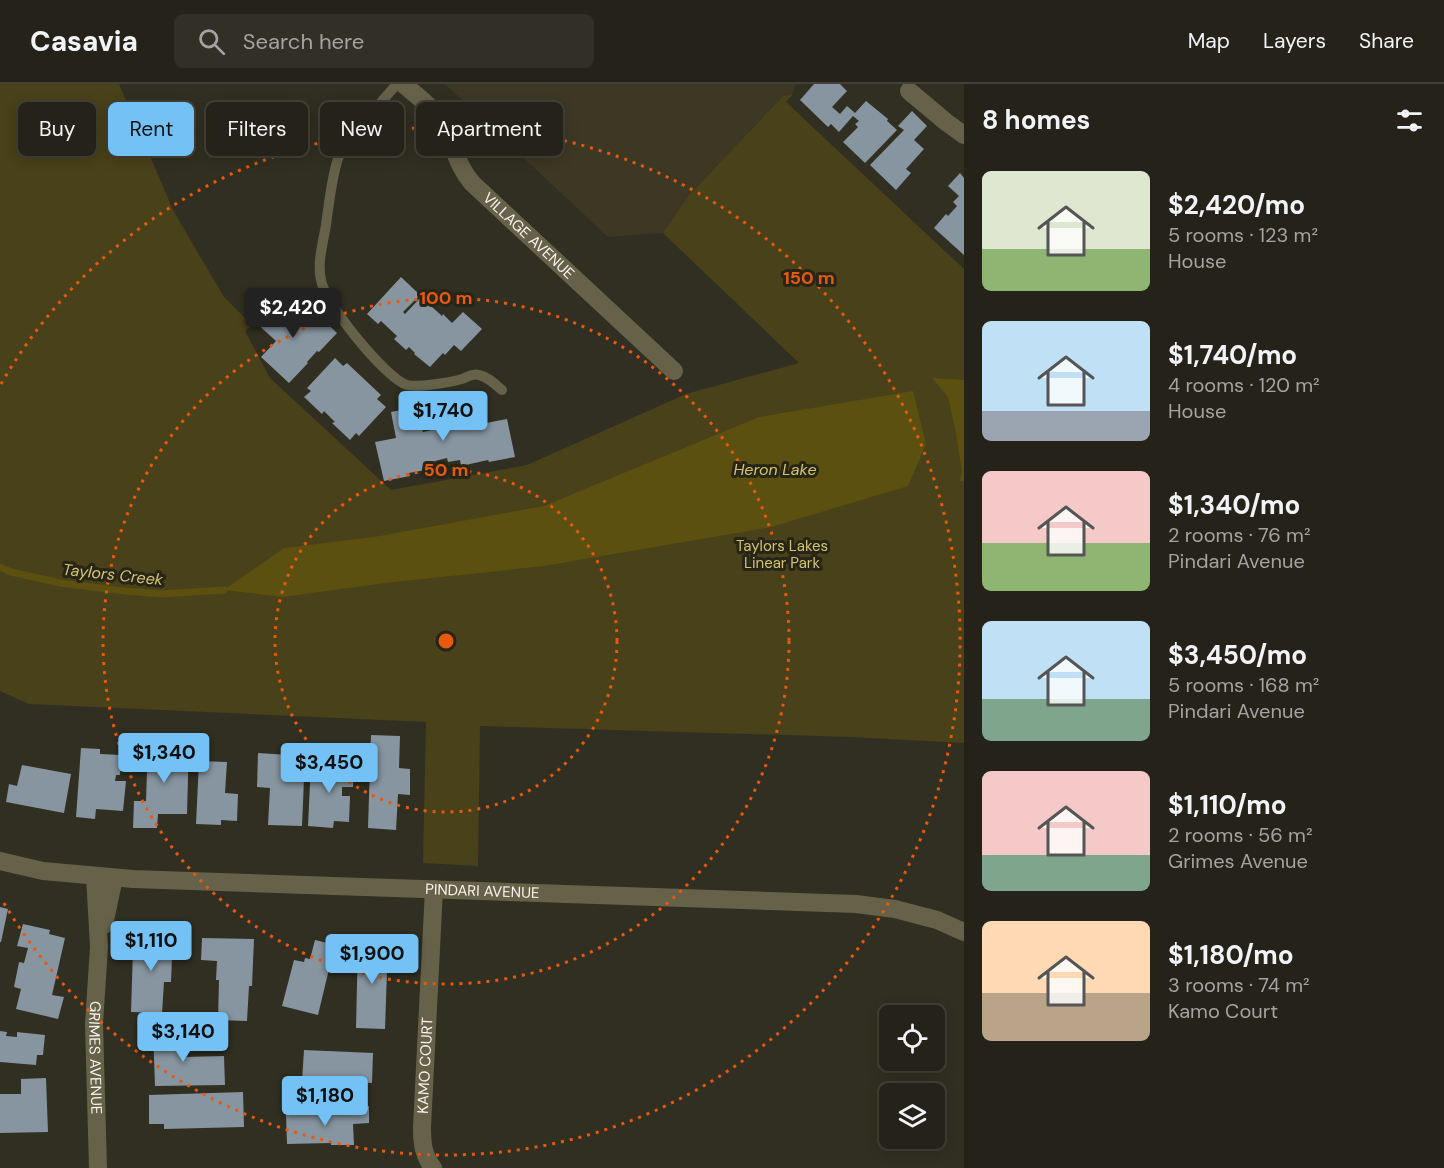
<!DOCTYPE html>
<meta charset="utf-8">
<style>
:root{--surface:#252319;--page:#312f26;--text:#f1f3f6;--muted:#a3a4a2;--line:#424038;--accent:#73c1f5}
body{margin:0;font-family:"DM Sans",sans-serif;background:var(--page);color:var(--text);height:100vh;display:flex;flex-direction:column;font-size:22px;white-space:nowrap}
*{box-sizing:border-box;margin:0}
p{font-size:20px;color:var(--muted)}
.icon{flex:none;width:33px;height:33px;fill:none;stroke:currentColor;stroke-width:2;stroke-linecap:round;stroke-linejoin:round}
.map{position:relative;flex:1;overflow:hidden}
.side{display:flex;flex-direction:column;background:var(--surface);width:480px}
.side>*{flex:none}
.guide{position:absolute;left:18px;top:18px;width:570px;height:54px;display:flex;gap:12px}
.fabs{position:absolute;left:879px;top:921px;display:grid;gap:12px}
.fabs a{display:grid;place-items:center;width:66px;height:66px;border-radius:9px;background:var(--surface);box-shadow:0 3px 15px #0003,0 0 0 2px var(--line);font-size:30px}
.price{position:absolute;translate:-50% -51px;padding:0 14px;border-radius:6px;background:var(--accent);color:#111;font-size:20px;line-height:39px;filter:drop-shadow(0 2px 3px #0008)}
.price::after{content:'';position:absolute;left:50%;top:36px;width:18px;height:14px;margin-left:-9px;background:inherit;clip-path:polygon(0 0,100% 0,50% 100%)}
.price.on{background:#222;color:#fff}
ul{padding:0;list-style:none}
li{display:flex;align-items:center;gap:18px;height:150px;padding:0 18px}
li span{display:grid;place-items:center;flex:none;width:168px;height:120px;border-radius:9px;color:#555}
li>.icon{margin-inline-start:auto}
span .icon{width:72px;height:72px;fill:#fffc;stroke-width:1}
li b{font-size:26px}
h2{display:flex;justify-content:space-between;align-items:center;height:72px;padding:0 18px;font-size:26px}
.tag{padding:0 21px;border-radius:9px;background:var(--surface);box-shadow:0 3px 15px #0003,0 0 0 2px var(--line);font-size:21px;line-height:54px}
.tag.on{background:var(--accent);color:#111}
header{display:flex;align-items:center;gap:36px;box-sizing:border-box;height:84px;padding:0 30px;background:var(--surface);border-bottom:2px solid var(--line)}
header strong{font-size:28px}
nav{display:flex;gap:33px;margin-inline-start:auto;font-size:21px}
.search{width:420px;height:54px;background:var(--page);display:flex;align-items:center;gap:15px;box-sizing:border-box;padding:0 21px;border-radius:9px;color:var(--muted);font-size:22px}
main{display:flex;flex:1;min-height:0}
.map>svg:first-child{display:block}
.built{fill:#3c3824}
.green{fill:#494119}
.water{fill:#5b5010}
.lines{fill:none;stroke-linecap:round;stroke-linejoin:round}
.stream{stroke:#5b5010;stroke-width:7}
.building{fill:#8695a0}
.service{stroke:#666149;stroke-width:10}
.minor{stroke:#666149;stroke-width:18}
.ring{fill:none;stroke:#e8590c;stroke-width:3;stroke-dasharray:3 6}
.labels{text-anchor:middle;stroke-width:6;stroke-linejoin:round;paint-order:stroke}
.street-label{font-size:15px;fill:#f6f4ec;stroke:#272518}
.park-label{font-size:15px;fill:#d4c36b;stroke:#272518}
.water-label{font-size:16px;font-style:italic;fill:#d6c56c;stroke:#272518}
.centre{fill:#e8590c;stroke:#272518;stroke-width:3}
.ring-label{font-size:18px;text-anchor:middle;font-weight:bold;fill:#e8590c;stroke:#272518;stroke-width:6;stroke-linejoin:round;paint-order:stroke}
</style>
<header>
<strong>Casavia</strong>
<div class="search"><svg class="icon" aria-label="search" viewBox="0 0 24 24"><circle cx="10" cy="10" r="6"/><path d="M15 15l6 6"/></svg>Search here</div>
<nav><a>Map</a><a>Layers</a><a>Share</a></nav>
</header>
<main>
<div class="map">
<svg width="964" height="1084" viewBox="0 0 964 1084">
<rect width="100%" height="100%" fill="#312f21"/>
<path class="built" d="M445 0H796L793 10 783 12 688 112 663 149 608 153Z"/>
<path class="green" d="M0 0H119L174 128 224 213 252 241 245 247 270 294 391 406 527 381 686 310 799 279 663 149 688 112 783 12 793 10 786 18 964 185V659L851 653 480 642 478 782 423 779 426 638 29 620 0 607Z"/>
<path class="water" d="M932 294 964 296V397H960L962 387 955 344 948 313Z
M913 307 926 360 908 402 771 443 544 482 385 499 283 513 224 506 284 464 374 453 544 422 759 333Z"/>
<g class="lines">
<path class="stream" d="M0 483 11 488 60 499 116 506 161 510 224 506"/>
</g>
<path class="building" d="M814 0H840L847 7 832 23 840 30 847 22 855 29 866 17 888 35 887 37 897 46 865 79 843 58 858 43 855 40 859 37 853 32 839 48 831 40 828 43 800 16Z
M912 27 927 42 914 56 924 65 906 85 911 89 896 106 870 81 904 46 898 42Z
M960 89 964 94V171L934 144 946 130 948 132 957 122 953 118 959 112 948 102Z
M401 193 420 211 403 228 405 230 421 213 442 232 443 230 452 239 463 228 482 245 461 267 454 261 445 271 443 269 430 283 414 270 415 269 409 263 406 266 394 255 397 252 381 237 378 240 367 230Z
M273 217 294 237 309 222 337 249 319 268 317 267 307 278 308 279 289 299 261 273 276 257 254 237Z
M335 274 343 282 347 279 381 311 377 315 386 323 359 352 356 349 350 356 332 339 335 338 324 327 322 330 304 313 311 307 307 304Z
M480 312 486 339 507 335 515 373 489 378 488 376 461 382 460 376 448 378 447 374 435 377 436 384 409 389 410 392 384 397 375 358 396 354 391 328 417 323 423 348 441 344 442 347 460 344 455 318Z
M371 651 400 652 399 684 410 685V711L398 710 396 746 368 744Z
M148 658 189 659 187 730H158L157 744H133L134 717H146Z
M81 664 100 665V670L121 671 120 691H116L115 697H126L123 727 96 725 95 735 76 733Z
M258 669 305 672 302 742 268 741 270 704 257 703Z
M199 677 227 678 225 709 238 710 237 737 221 736V741L196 740Z
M311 679 354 681 353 703H342V712H350L349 738 334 737 333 744 308 742Z
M22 681 71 690 64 729 6 718 9 700 17 702Z
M0 823 8 825 1 858H0Z
M23 840 50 846 49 850 65 854 52 911 64 913 58 935 16 925 21 905 14 903 19 878 24 879 28 864 17 862Z
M141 849 173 850 171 898H164L162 929 131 928 133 865 141 866Z
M202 854 254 855 252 902H249L247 937 218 936 219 896H216L217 877 201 876Z
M315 856 340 862 334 882 330 881 318 931 282 922 294 876 304 878 305 874 310 875Z
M358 857 388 859 385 945 356 944Z
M153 945H182L183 973 224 972 225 1001 155 1002Z
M0 947 7 948 6 952 17 953V948L45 951 43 971H37L36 981 0 978Z
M304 966 373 969 372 999 302 997Z
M46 994 48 1048 0 1049V1010H21V995Z
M243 1008 244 1043 164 1045V1040H149V1011Z
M352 1022H369V1039L353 1040 354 1061H331V1059L287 1060 286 1030 352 1028Z"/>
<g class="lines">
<path class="service" d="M397 0 347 57C343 64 339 70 337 78 331 98 329 120 326 141 323 159 317 179 321 196 324 218 386 295 407 301 418 304 451 298 462 295 468 293 472 289 479 291 488 293 495 300 502 306"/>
<g class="minor">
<path id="s1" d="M403 0C417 12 433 23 442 40 454 60 456 80 472 99L674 287"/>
<path d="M909 7 946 38 964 51"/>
<path id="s2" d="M0 777 43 787 133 795 856 820 895 825 937 836 964 848"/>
<path id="s3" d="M95 792 99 863 94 940 98 1084"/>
<path d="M104 841 114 794"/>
<path id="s4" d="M433 1084C423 1071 422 1059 422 1043L434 805"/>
</g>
</g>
<g class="ring">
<circle cx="446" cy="557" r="171"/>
<circle cx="446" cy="557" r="343"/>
<path d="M1 300A514 514 0 1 1 1 814"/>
</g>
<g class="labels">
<g class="street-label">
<text dy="5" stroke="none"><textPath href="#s1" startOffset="200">VILLAGE AVENUE</textPath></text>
<text dy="5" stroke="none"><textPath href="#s2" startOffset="484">PINDARI AVENUE</textPath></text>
<text dy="5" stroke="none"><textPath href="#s3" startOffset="182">GRIMES AVENUE</textPath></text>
<text dy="5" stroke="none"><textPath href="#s4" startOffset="105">KAMO COURT</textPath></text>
</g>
<g class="park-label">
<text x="782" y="467">Taylors Lakes<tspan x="782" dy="17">Linear Park</tspan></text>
</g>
<g class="water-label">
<text x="775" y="391">Heron Lake</text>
<text transform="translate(113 490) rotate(6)" y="6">Taylors Creek</text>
</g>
</g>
<circle cx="446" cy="557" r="9" class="centre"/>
<g class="ring-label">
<text x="809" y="200">150 m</text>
<text x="446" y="220">100 m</text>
<text x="446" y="392">50 m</text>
</g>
</svg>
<div class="fabs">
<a><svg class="icon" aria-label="locate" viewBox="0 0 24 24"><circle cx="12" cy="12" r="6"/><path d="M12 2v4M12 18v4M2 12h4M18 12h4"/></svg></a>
<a><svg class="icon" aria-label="layers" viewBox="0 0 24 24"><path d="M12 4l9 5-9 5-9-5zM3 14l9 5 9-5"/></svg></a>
</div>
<b class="price on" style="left:293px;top:255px">$2,420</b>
<b class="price" style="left:443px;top:358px">$1,740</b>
<b class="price" style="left:164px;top:700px">$1,340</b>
<b class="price" style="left:329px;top:710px">$3,450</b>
<b class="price" style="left:151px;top:888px">$1,110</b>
<b class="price" style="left:372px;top:901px">$1,900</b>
<b class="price" style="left:183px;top:979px">$3,140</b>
<b class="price" style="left:325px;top:1043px">$1,180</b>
<div class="guide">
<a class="tag">Buy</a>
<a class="tag on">Rent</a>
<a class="tag">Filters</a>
<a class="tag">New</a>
<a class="tag">Apartment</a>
</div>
</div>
<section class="side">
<h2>8 homes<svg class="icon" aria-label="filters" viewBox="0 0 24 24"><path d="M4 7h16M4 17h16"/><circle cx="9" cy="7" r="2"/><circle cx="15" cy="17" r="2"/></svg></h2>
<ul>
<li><span style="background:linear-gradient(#dfe7d0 65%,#8fb573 0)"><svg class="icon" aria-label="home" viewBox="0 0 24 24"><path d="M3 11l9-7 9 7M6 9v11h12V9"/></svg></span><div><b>$2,420/mo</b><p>5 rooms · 123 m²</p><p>House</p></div></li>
<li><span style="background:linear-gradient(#bfe0f5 75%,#9aa5b1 0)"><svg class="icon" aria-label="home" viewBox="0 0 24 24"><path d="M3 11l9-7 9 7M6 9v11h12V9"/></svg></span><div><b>$1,740/mo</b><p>4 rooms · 120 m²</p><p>House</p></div></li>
<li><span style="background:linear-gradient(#f6c9c9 60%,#8fb573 0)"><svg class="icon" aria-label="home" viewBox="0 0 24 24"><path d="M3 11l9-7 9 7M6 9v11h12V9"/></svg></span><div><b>$1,340/mo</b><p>2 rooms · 76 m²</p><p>Pindari Avenue</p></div></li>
<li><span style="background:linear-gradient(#bfe0f5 65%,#7fa58c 0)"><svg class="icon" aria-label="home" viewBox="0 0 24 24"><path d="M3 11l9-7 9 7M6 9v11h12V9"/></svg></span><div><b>$3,450/mo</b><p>5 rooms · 168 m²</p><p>Pindari Avenue</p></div></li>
<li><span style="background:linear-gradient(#f6c9c9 70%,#7fa58c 0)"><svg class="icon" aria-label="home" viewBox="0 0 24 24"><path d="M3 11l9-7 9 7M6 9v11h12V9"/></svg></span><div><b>$1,110/mo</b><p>2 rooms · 56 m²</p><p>Grimes Avenue</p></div></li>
<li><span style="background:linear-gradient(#ffd9b3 60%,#b9a48a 0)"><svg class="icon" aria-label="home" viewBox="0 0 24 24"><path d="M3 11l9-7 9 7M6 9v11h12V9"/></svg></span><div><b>$1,180/mo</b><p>3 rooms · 74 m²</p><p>Kamo Court</p></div></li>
</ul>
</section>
</main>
